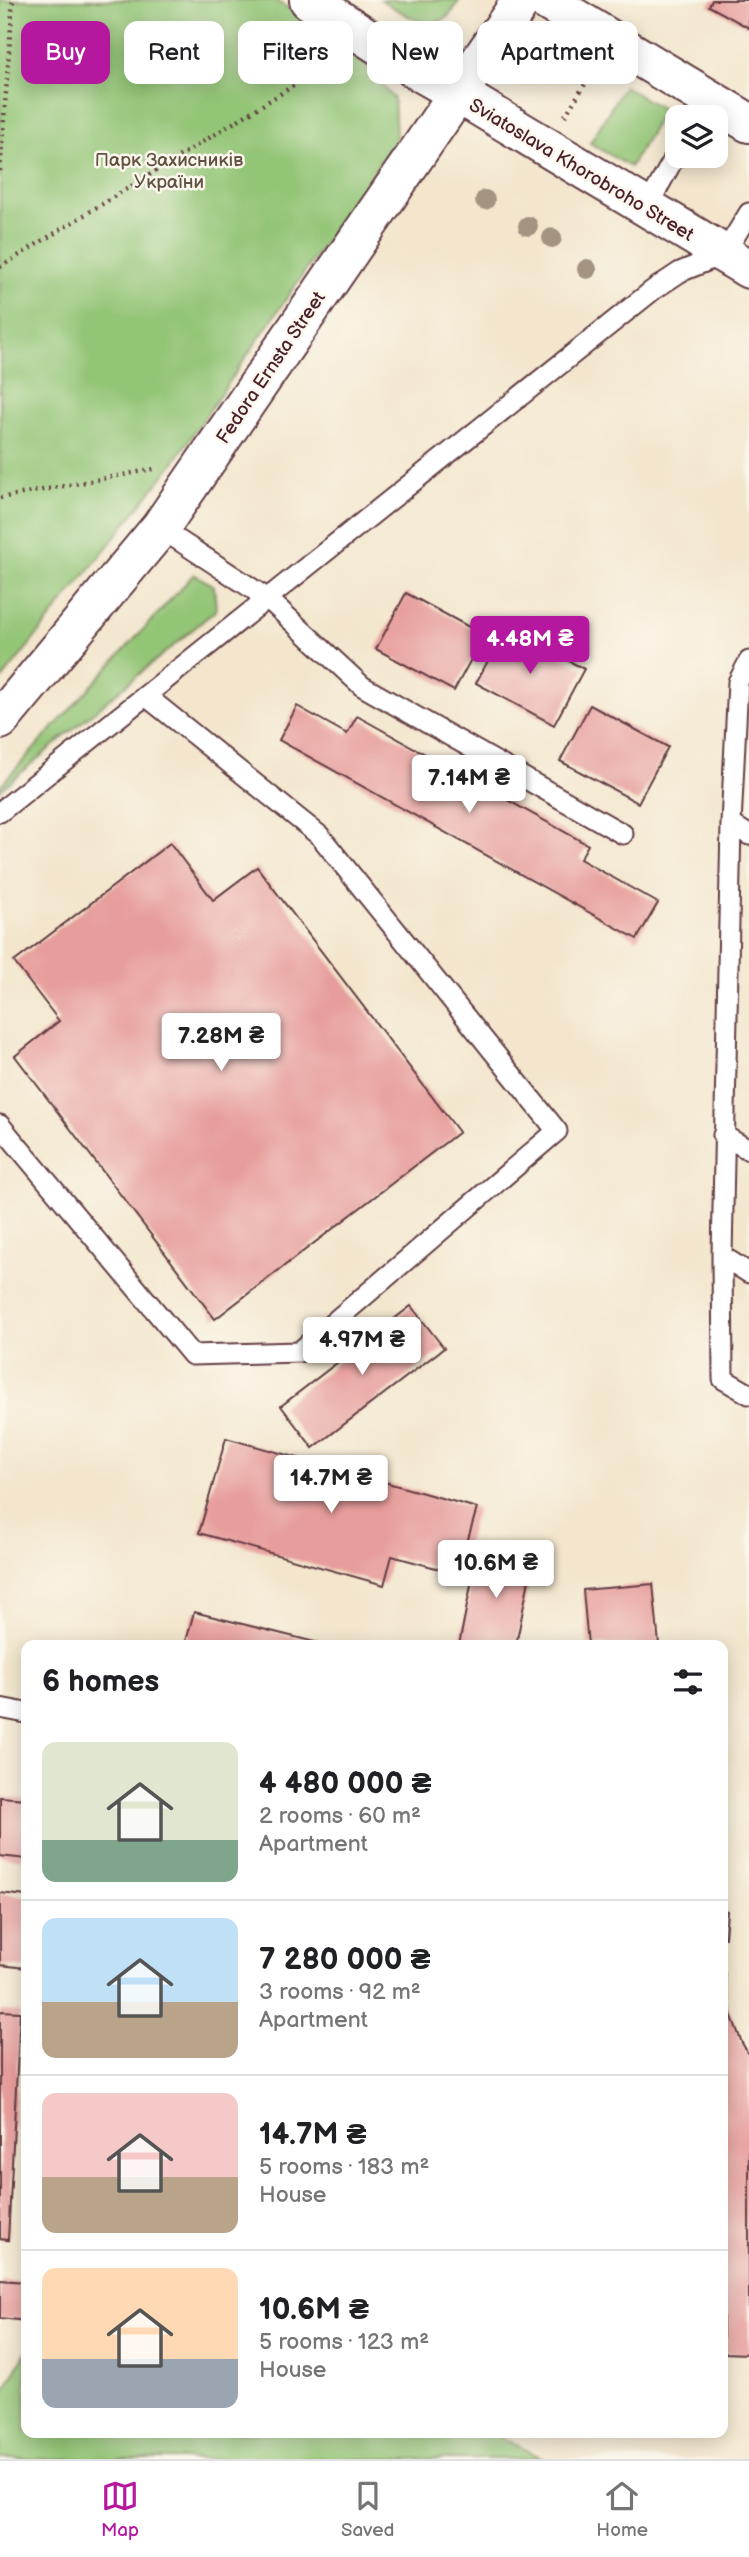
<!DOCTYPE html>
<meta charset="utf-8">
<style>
:root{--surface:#fff;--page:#f6f6f6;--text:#202124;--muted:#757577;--line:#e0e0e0;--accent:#b5179e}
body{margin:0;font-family:"Balsamiq Sans",sans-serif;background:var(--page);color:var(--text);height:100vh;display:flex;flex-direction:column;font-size:26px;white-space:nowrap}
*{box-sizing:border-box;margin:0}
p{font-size:23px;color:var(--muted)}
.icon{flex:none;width:38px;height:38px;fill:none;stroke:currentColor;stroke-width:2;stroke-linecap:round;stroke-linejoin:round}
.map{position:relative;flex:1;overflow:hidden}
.side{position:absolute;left:21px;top:1640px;width:707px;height:798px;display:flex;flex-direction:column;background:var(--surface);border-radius:14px;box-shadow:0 4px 18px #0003}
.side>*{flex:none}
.guide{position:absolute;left:21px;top:21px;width:707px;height:63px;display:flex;gap:14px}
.buttons{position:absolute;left:665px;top:105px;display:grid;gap:14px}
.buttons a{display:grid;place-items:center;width:63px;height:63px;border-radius:14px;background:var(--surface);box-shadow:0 4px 18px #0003;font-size:35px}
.price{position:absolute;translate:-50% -60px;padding:0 16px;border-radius:7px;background:#fff;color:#222;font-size:23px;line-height:46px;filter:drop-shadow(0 2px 4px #0008)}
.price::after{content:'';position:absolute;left:50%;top:42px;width:21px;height:16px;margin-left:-10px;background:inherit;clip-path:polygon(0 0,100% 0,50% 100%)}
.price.current{background:var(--accent);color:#fff}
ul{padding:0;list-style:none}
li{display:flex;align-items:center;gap:21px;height:175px;padding:0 21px}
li+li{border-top:2px solid var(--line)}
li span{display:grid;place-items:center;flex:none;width:196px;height:140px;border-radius:14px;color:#555}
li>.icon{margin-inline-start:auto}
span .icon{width:84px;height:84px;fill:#fffc;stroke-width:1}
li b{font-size:30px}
h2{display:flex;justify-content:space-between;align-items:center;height:84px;padding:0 21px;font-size:30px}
.tag{padding:0 24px;border-radius:14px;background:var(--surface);box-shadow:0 4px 18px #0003;font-size:24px;line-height:63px}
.tag.current{background:var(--accent);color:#fff}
.dock{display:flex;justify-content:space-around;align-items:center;height:98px;border-top:2px solid var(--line);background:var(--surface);font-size:19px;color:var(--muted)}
.dock a{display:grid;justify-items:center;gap:4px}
.dock .current{color:var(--accent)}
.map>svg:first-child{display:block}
.green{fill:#93c576;stroke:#6e7250;stroke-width:2}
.building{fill:#e79d9b}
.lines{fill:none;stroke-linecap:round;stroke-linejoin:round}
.lane-casing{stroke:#633d43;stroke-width:23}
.street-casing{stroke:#633d43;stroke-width:42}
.secondary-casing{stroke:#633d43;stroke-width:42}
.primary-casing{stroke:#633d43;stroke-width:42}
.path{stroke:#633d43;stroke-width:4.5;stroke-dasharray:2 5;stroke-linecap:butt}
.lane{stroke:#fff;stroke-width:19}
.street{stroke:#fff;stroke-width:38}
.secondary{stroke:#fff;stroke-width:38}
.primary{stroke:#fff;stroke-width:38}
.tree{fill:#a29481}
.labels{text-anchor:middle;stroke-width:5;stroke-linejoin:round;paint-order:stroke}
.park-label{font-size:19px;fill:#605142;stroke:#fbf7ec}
.street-label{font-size:19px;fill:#4a1f2b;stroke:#fbf7ec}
</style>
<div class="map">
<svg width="749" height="2459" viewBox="0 0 749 2459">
<rect width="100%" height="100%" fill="#fbf7ec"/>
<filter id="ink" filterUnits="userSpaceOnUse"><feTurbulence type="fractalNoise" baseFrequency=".0143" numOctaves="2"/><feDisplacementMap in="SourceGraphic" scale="14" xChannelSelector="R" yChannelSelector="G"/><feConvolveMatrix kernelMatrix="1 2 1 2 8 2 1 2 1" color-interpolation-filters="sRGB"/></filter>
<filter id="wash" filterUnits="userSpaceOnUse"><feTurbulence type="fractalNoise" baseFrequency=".00686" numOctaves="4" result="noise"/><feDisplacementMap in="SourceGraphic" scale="28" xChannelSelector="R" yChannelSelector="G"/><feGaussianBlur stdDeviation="1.57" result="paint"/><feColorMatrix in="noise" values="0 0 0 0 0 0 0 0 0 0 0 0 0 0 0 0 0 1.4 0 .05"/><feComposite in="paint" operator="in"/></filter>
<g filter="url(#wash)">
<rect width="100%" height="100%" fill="#f3e6cd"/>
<path class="green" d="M0 0H275L349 46 394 99 396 139 172 465 0 682Z
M381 0H459C440 42 408 16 381 0Z
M624 86 664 110 630 167 590 143Z
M194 574 214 586 216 610 0 790V786Z
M26 2352V2432L492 2433 544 2459H0V2399Z"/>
<g id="blocks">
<path class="building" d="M712 0H749V28L709 6Z
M406 593 484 635 454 691 376 649Z
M506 627 584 669 554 725 476 683Z
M590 705 668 747 638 803 560 761Z
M297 706 347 734 357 716 588 845 580 859 658 903 637 939 279 740Z
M170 843 213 900 257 867 459 1132 215 1319 15 1056 59 1021 14 962Z
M411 1306 444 1348 313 1448 281 1406Z
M226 1438 477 1508 458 1574 392 1556 384 1585 199 1533Z
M478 1550 533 1560 516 1645H459Z
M653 1584 659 1645H588L583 1590Z
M194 1612 323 1644 322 1645H185Z
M0 1797 26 1799V1859L0 1856Z
M0 1893 26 1896V1968L0 1965Z
M723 1910 727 1911 725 1938H723Z
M723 1974H725L726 2001 742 2043 749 2055V2354L723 2353Z
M0 2011 20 2012 8 2240 0 2239Z
M0 2280 26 2282V2321L0 2318Z"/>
</g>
</g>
<g filter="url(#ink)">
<use href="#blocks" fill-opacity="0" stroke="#633d43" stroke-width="2"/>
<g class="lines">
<g class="lane-casing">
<path id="lane" d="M646 209 677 153
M160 528 268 599 362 686 623 834
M749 661 738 682 731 824 722 1256 749 1273
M0 812 653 290 680 272 724 254 749 213
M731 824 749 835
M0 1125 192 1355 299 1352 557 1131 320 836 146 696
M723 1135 749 1150
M722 1256 723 1379 749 1394
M0 1708 26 1713"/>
</g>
<g class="street-casing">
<path id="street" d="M545 0 749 123
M457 93 749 269"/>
</g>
<g class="secondary-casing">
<path id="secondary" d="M309 0 422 73 457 93"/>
</g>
<g class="primary-casing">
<path id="primary" d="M0 720 160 528 522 0"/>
</g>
<path class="path" d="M565 116 592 73
M0 171 13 0
M0 267 332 62
M0 498 154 469"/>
<use href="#lane" class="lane"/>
<use href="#street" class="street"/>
<use href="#secondary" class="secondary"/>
<use href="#primary" class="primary"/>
</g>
<g class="tree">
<circle cx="485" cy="200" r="10"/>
<circle cx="528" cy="226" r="10"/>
<circle cx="552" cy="238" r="10"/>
<circle cx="587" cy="269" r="10"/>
</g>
</g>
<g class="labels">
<g class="park-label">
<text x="169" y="166">Парк Захисників<tspan x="169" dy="22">України</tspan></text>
</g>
<g class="street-label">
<text transform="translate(582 169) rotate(31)" y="7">Sviatoslava Khorobroho Street</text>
<text transform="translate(270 367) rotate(-56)" y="7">Fedora Ernsta Street</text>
</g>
</g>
</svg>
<div class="buttons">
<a><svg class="icon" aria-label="layers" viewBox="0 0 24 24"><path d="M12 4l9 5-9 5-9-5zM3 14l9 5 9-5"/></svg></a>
</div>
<b class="price current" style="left:530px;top:676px">4.48M ₴</b>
<b class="price" style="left:469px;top:815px">7.14M ₴</b>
<b class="price" style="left:221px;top:1073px">7.28M ₴</b>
<b class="price" style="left:362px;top:1377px">4.97M ₴</b>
<b class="price" style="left:331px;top:1515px">14.7M ₴</b>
<b class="price" style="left:496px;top:1600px">10.6M ₴</b>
<div class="guide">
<a class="tag current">Buy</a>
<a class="tag">Rent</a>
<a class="tag">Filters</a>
<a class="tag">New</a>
<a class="tag">Apartment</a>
</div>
<section class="side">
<h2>6 homes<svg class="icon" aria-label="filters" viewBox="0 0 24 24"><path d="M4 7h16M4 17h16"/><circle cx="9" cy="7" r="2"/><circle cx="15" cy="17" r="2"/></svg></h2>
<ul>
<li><span style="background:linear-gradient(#dfe7d0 70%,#7fa58c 0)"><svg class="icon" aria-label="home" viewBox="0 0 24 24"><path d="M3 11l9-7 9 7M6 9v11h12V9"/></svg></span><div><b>4 480 000 ₴</b><p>2 rooms · 60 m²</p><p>Apartment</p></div></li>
<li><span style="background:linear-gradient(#bfe0f5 60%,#b9a48a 0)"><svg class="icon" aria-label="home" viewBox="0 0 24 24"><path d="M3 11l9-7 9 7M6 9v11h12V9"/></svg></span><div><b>7 280 000 ₴</b><p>3 rooms · 92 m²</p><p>Apartment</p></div></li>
<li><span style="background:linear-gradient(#f6c9c9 60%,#b9a48a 0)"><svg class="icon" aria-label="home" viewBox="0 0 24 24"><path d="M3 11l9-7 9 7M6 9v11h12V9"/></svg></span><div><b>14.7M ₴</b><p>5 rooms · 183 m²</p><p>House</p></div></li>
<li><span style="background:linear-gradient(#ffd9b3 65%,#9aa5b1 0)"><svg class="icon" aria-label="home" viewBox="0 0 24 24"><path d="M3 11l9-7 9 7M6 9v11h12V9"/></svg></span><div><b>10.6M ₴</b><p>5 rooms · 123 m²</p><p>House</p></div></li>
</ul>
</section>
</div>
<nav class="dock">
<a class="current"><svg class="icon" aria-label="map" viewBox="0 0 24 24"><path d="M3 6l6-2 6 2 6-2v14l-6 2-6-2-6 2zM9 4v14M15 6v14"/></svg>Map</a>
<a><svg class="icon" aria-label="saved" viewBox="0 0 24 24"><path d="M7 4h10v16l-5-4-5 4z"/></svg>Saved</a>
<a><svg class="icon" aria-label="home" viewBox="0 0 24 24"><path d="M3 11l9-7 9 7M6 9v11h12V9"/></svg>Home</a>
</nav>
